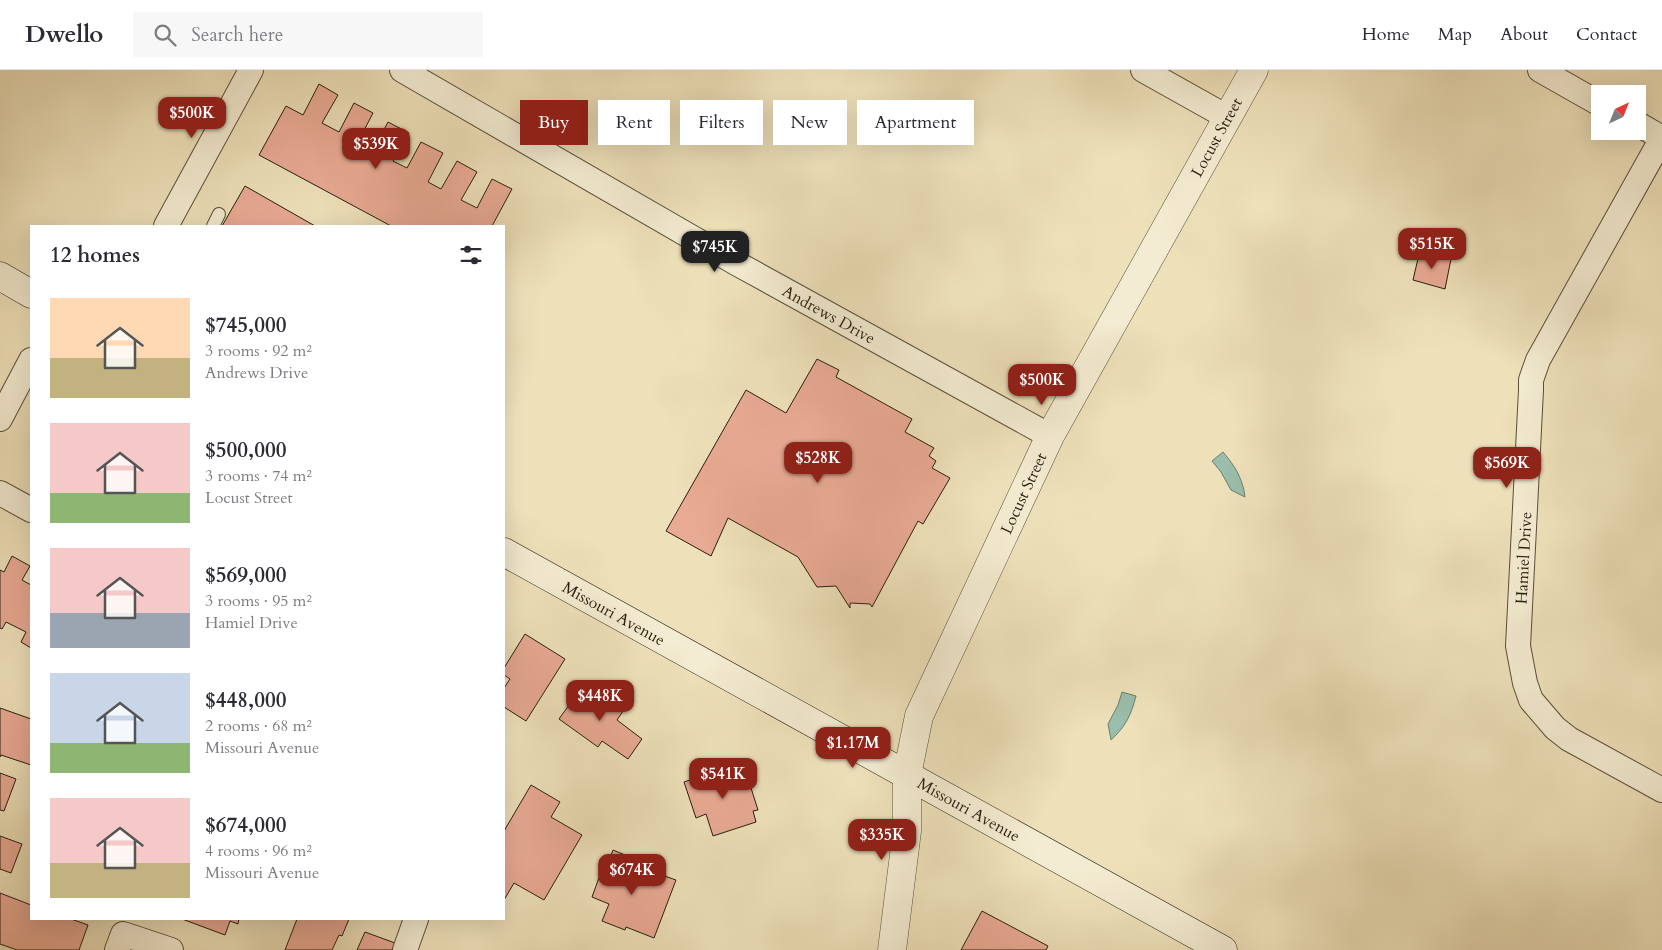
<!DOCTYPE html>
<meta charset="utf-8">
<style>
:root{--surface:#fff;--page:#f7f7f7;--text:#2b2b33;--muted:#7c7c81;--line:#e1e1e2;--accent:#8f2418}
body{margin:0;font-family:Cardo,serif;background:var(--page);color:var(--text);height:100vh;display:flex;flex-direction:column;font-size:19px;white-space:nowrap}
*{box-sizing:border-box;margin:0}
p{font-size:16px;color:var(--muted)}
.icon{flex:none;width:28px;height:28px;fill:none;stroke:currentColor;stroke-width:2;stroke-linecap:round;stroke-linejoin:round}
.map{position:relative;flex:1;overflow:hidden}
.sheet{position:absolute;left:30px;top:155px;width:475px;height:695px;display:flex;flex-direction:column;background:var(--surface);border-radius:0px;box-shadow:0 5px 20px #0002}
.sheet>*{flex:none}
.top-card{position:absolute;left:520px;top:30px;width:475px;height:45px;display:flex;gap:10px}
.needle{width:32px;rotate:43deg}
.fabs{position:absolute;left:1591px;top:15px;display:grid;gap:10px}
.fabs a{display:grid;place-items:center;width:55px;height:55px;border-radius:0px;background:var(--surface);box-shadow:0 5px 20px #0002;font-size:25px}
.price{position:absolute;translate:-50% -42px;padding:0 11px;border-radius:10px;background:var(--accent);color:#fff;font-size:16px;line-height:32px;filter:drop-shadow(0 1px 2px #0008)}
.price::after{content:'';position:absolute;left:50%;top:30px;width:15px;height:11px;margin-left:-8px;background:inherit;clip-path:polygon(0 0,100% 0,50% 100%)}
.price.on{background:#222;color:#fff}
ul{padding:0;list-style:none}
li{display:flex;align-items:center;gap:15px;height:125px;padding:0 20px}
li span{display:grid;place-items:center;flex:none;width:140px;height:100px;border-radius:0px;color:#555}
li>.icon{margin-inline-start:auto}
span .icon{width:60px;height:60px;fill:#fffc;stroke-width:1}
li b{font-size:21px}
h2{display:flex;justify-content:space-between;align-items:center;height:60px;padding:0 20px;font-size:21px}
.chip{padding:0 18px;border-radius:0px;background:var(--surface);box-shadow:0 5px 20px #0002;font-size:18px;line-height:45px}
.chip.on{background:var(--accent);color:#fff}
header{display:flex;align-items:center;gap:30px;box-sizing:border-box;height:70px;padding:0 25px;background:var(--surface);border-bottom:1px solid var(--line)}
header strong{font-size:24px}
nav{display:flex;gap:28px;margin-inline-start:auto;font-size:18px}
.search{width:350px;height:45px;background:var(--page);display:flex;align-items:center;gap:12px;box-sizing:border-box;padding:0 18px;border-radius:0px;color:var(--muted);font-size:19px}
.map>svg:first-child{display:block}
.water{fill:#9abeac;stroke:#6c7e6e}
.building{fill:#e9aa94;stroke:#281e11}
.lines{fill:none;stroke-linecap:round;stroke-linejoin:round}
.service-casing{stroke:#5a4f3b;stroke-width:14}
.minor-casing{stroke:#5a4f3b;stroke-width:26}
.tertiary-casing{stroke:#5a4f3b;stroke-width:29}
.secondary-casing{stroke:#281e11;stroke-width:29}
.service{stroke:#f4ecd2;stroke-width:12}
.minor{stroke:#f4ecd2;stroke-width:24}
.tertiary{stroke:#f4ecd2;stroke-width:28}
.secondary{stroke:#f4ecd2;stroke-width:28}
.labels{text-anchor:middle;stroke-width:5;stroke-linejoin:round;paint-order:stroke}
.street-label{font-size:16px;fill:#281e11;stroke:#f4ecd2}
</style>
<header>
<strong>Dwello</strong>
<div class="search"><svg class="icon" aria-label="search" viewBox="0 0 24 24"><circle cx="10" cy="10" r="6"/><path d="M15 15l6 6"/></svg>Search here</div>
<nav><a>Home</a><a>Map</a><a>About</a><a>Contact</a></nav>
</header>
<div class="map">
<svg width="1662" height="880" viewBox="0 0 1662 880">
<rect width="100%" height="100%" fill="#eee1ba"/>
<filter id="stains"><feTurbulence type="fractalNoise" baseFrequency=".004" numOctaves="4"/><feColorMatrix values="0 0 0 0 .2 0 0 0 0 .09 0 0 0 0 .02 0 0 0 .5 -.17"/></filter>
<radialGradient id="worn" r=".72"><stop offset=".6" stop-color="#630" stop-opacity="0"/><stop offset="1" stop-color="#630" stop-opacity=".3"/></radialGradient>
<path class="water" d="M1223 382C1235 396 1243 409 1245 427L1231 420 1221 402 1212 391Z
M1122 622 1136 626C1131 645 1126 656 1111 670L1108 654 1118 635Z"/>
<path class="building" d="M319 14 338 25 322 53 339 62 354 33 373 43 358 72 373 80 388 52 409 63 393 91 407 98 421 72 443 83 428 112 441 119 457 91 477 102 461 130 477 138 492 109 512 119 492 156H391L259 85 286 36 303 45Z
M245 116 315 156H222Z
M1420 180 1451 189 1445 219 1413 210Z
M817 289 839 300 836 307 912 349 905 362 934 378 929 386 936 391 932 398 950 408 923 454 918 451 872 537 870 534 850 533V538L836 516 817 517 798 487 728 448 711 486 666 461 746 320 786 343Z
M12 486 30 496 22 510 31 515V578L21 572 26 562 6 552 2 559 0 558V500L4 502Z
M525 564 565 589 526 651 504 637V618L510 609 504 605V598Z
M584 614 623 641 617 650 642 669 628 689 602 671 598 677 559 649Z
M0 638 31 649V695L1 685 0 687Z
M745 699 758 740 753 741 756 752 713 766 706 744 696 748 684 712 719 700 722 706Z
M0 703 16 709 4 741 0 740Z
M531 715 560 732 551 747 582 765 544 830 514 813 504 830V761Z
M0 766 22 774 11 803 0 799Z
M613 780 642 792 636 809 654 816 659 804 676 810 654 868 626 857 625 860 602 851 609 834 592 827 600 805 603 807Z
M0 823 31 835V849H71L88 855 79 880H17L0 874Z
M982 841 1048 876 1046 880H961Z
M182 849H239L238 854 230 851 225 865Z
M297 849H349L342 866 339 865 332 880H285Z
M365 862 395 873 392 880H357Z"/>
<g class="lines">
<g class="service-casing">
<path id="service" d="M213 156 219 144"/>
</g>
<g class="minor-casing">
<path id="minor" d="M402 0 736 193 1050 366
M1143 0 1227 47
M1540 0 1600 34
M1638 54 1662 68
M1662 68 1538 290 1531 310V320L1518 576 1525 613 1531 630 1555 658 1569 669 1662 720
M166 156 251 0
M0 349 31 290
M0 423 31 440
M117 880 123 864 171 880
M405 880 416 849"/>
</g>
<g class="tertiary-casing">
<path id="tertiary" d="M892 880 907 761V705L919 646 1050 366 1254 0"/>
</g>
<g class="secondary-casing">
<path id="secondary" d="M0 206 31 224
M504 482 1223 880"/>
</g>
<use href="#service" class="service"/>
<use href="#minor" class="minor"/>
<use href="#tertiary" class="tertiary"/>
<use href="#secondary" class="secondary"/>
</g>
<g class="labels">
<g class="street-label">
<text transform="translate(1216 67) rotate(-61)" y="6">Locust Street</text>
<text transform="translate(829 244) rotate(29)" y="6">Andrews Drive</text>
<text transform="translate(1023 423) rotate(-65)" y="6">Locust Street</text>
<text transform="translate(1523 488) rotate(-87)" y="6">Hamiel Drive</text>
<text transform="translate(614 543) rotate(29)" y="6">Missouri Avenue</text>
<text transform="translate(969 739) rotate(29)" y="6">Missouri Avenue</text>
</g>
</g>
<rect width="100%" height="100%" filter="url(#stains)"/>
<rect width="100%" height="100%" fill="url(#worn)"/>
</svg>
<div class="fabs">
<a><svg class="needle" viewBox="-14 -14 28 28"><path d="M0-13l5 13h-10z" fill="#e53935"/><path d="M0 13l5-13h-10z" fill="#7c7c81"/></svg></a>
</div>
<b class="price" style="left:192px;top:69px">$500K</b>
<b class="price" style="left:376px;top:100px">$539K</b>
<b class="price" style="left:1432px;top:200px">$515K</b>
<b class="price on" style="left:715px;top:203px">$745K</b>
<b class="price" style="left:1042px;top:336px">$500K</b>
<b class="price" style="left:818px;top:414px">$528K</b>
<b class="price" style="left:1507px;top:419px">$569K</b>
<b class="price" style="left:600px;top:652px">$448K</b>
<b class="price" style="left:853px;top:699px">$1.17M</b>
<b class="price" style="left:723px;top:730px">$541K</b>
<b class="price" style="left:882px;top:791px">$335K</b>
<b class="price" style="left:632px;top:826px">$674K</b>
<div class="top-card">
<a class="chip on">Buy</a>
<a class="chip">Rent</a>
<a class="chip">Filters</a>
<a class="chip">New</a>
<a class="chip">Apartment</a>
</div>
<section class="sheet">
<h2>12 homes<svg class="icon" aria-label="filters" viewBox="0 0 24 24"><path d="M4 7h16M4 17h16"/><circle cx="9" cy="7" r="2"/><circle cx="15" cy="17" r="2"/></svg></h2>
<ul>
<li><span style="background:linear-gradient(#ffd9b3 60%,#c2b280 0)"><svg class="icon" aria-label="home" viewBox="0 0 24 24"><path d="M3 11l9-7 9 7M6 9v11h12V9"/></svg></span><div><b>$745,000</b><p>3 rooms · 92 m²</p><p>Andrews Drive</p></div></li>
<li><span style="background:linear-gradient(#f6c9c9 70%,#8fb573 0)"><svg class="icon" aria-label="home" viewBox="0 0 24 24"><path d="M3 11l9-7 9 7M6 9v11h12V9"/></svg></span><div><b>$500,000</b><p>3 rooms · 74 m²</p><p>Locust Street</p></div></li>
<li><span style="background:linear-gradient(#f6c9c9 65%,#9aa5b1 0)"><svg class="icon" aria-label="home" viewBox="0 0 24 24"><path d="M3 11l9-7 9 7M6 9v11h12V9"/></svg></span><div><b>$569,000</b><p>3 rooms · 95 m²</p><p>Hamiel Drive</p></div></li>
<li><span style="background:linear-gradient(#c9d6e8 70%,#8fb573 0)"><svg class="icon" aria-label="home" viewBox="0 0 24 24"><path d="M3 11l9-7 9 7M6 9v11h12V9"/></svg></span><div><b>$448,000</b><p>2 rooms · 68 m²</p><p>Missouri Avenue</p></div></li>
<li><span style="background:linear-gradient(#f6c9c9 65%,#c2b280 0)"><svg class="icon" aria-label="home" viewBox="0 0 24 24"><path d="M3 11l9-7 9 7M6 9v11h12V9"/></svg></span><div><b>$674,000</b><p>4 rooms · 96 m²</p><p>Missouri Avenue</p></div></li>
</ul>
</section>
</div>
